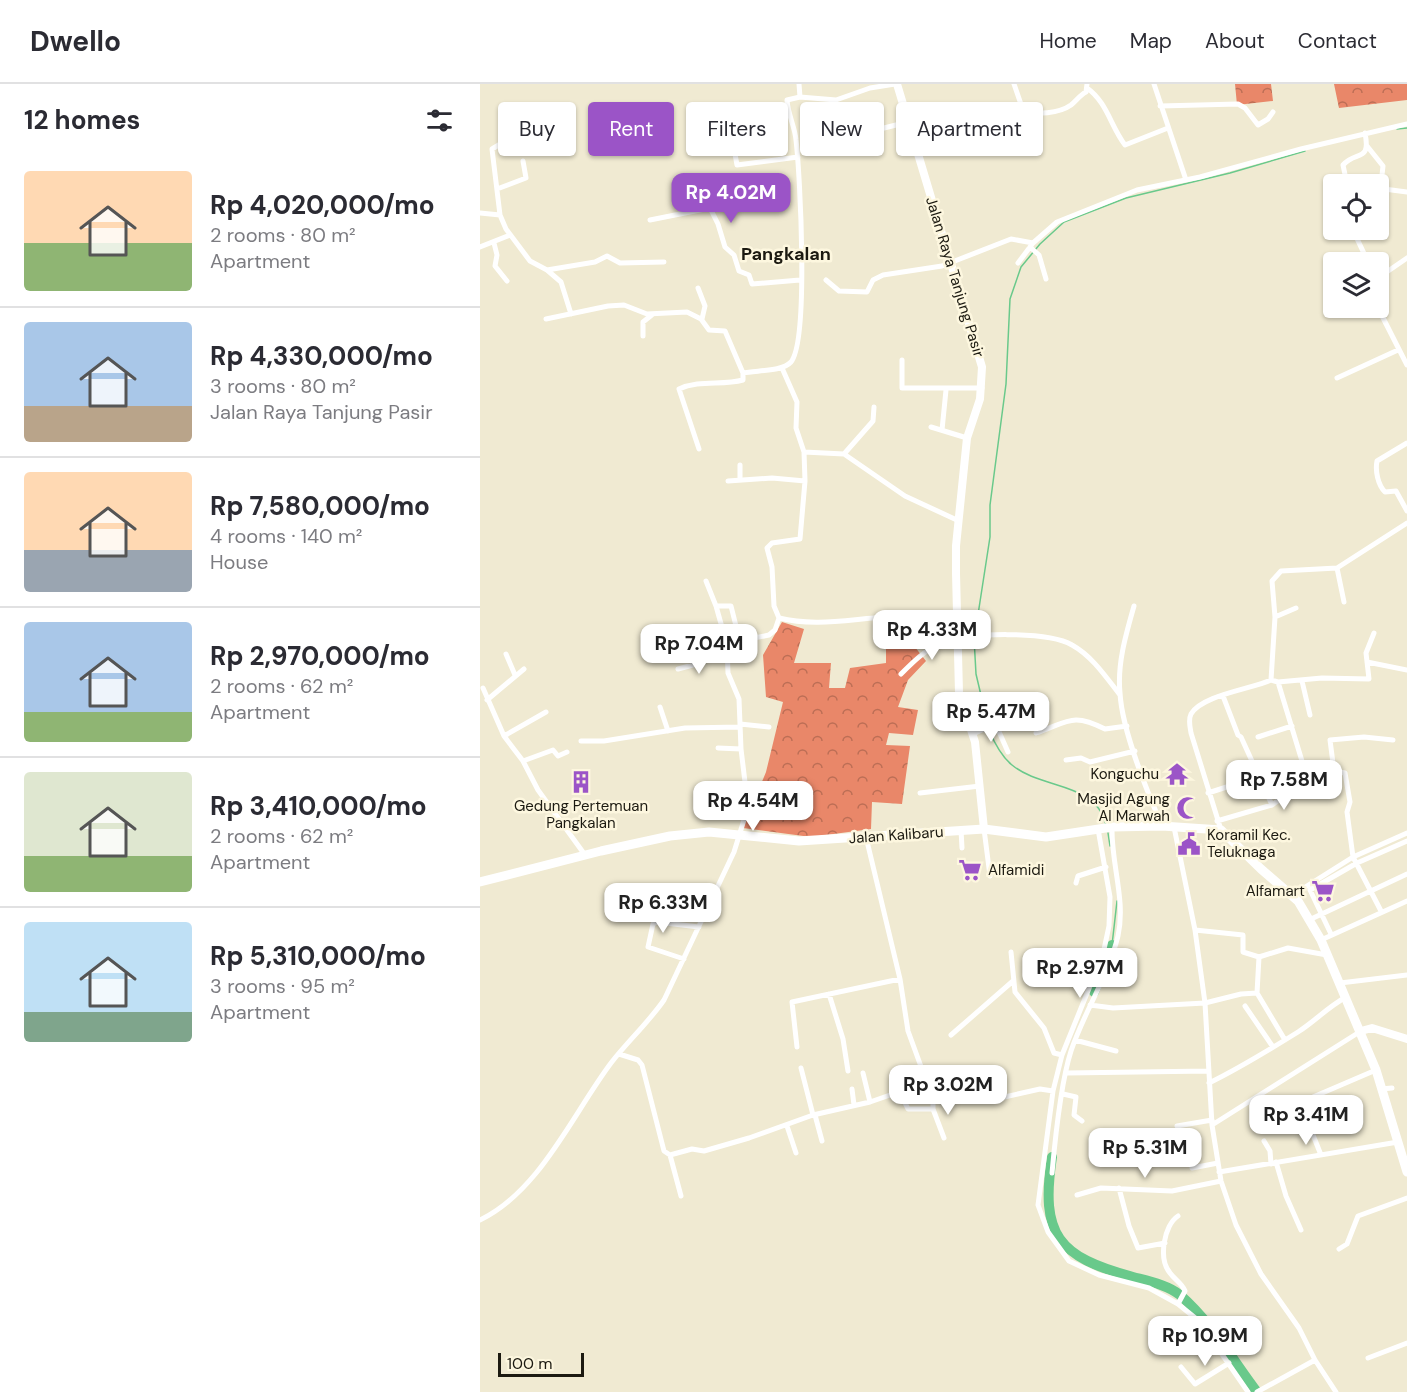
<!DOCTYPE html>
<meta charset="utf-8">
<style>
:root{--surface:#fff;--page:#f2f2f3;--text:#2b2b33;--muted:#7c7c81;--line:#e1e1e2;--accent:#9b54c7}
body{margin:0;font-family:"DM Sans",sans-serif;background:var(--page);color:var(--text);height:100vh;display:flex;flex-direction:column;font-size:22px;white-space:nowrap}
*{box-sizing:border-box;margin:0}
p{font-size:20px;color:var(--muted)}
.icon{flex:none;width:33px;height:33px;fill:none;stroke:currentColor;stroke-width:2;stroke-linecap:round;stroke-linejoin:round}
.map{position:relative;flex:1;overflow:hidden}
.drawer{display:flex;flex-direction:column;background:var(--surface);width:480px}
.drawer>*{flex:none}
.guide{position:absolute;left:18px;top:18px;width:570px;height:54px;display:flex;gap:12px}
.fabs{position:absolute;left:843px;top:90px;display:grid;gap:12px}
.fabs a{display:grid;place-items:center;width:66px;height:66px;border-radius:6px;background:var(--surface);box-shadow:0 2px 4px #0004;font-size:30px}
.scale{position:absolute;left:18px;bottom:15px;width:86px;box-sizing:border-box;padding-left:6px;border:3px solid #1c1a11;border-top:0;font-size:16px;line-height:21px;white-space:nowrap;color:#1c1a11;-webkit-text-stroke:4px #fdf7df;paint-order:stroke}
.price{position:absolute;translate:-50% -51px;padding:0 14px;border-radius:12px;background:#fff;color:#222;font-size:20px;line-height:39px;filter:drop-shadow(0 2px 3px #0008)}
.price::after{content:'';position:absolute;left:50%;top:36px;width:18px;height:14px;margin-left:-9px;background:inherit;clip-path:polygon(0 0,100% 0,50% 100%)}
.price.selected{background:var(--accent);color:#fff}
ul{padding:0;list-style:none}
li{display:flex;align-items:center;gap:18px;height:150px;padding:0 24px}
li+li{border-top:2px solid var(--line)}
li span{display:grid;place-items:center;flex:none;width:168px;height:120px;border-radius:6px;color:#555}
li>.icon{margin-inline-start:auto}
span .icon{width:72px;height:72px;fill:#fffc;stroke-width:1}
li b{font-size:26px}
h2{display:flex;justify-content:space-between;align-items:center;height:72px;padding:0 24px;font-size:26px}
.pill{padding:0 21px;border-radius:6px;background:var(--surface);box-shadow:0 2px 4px #0004;font-size:21px;line-height:54px}
.pill.selected{background:var(--accent);color:#fff}
header{display:flex;align-items:center;gap:36px;box-sizing:border-box;height:84px;padding:0 30px;background:var(--surface);border-bottom:2px solid var(--line)}
header strong{font-size:28px}
nav{display:flex;gap:33px;margin-inline-start:auto;font-size:21px}
main{display:flex;flex:1;min-height:0}
.map>svg:first-child{display:block}
.forest{fill:url(#forest-crowns)}
.lines{fill:none;stroke-linecap:round;stroke-linejoin:round}
.stream{stroke:#69c98b;stroke-width:1.5}
.river{stroke:#69c98b;stroke-width:10}
.street{stroke:#fff;stroke-width:5}
.secondary{stroke:#fff;stroke-width:8}
.primary{stroke:#fff;stroke-width:9}
.labels{text-anchor:middle;stroke-width:5;stroke-linejoin:round;paint-order:stroke}
.street-label{font-size:15px;fill:#1c1a11;stroke:#fdf7df}
.poi-label{font-size:15px;fill:#1c1a11;stroke:#fdf7df;text-anchor:end}
.quarter-label{font-size:18px;font-weight:bold;fill:#1c1a11;stroke:#fdf7df}
</style>
<header>
<strong>Dwello</strong>
<nav><a>Home</a><a>Map</a><a>About</a><a>Contact</a></nav>
</header>
<main>
<section class="drawer">
<h2>12 homes<svg class="icon" aria-label="filters" viewBox="0 0 24 24"><path d="M4 7h16M4 17h16"/><circle cx="9" cy="7" r="2"/><circle cx="15" cy="17" r="2"/></svg></h2>
<ul>
<li><span style="background:linear-gradient(#ffd9b3 60%,#8fb573 0)"><svg class="icon" aria-label="home" viewBox="0 0 24 24"><path d="M3 11l9-7 9 7M6 9v11h12V9"/></svg></span><div><b>Rp 4,020,000/mo</b><p>2 rooms · 80 m²</p><p>Apartment</p></div></li>
<li><span style="background:linear-gradient(#a9c7e8 70%,#b9a48a 0)"><svg class="icon" aria-label="home" viewBox="0 0 24 24"><path d="M3 11l9-7 9 7M6 9v11h12V9"/></svg></span><div><b>Rp 4,330,000/mo</b><p>3 rooms · 80 m²</p><p>Jalan Raya Tanjung Pasir</p></div></li>
<li><span style="background:linear-gradient(#ffd9b3 65%,#9aa5b1 0)"><svg class="icon" aria-label="home" viewBox="0 0 24 24"><path d="M3 11l9-7 9 7M6 9v11h12V9"/></svg></span><div><b>Rp 7,580,000/mo</b><p>4 rooms · 140 m²</p><p>House</p></div></li>
<li><span style="background:linear-gradient(#a9c7e8 75%,#8fb573 0)"><svg class="icon" aria-label="home" viewBox="0 0 24 24"><path d="M3 11l9-7 9 7M6 9v11h12V9"/></svg></span><div><b>Rp 2,970,000/mo</b><p>2 rooms · 62 m²</p><p>Apartment</p></div></li>
<li><span style="background:linear-gradient(#dfe7d0 70%,#8fb573 0)"><svg class="icon" aria-label="home" viewBox="0 0 24 24"><path d="M3 11l9-7 9 7M6 9v11h12V9"/></svg></span><div><b>Rp 3,410,000/mo</b><p>2 rooms · 62 m²</p><p>Apartment</p></div></li>
<li><span style="background:linear-gradient(#bfe0f5 75%,#7fa58c 0)"><svg class="icon" aria-label="home" viewBox="0 0 24 24"><path d="M3 11l9-7 9 7M6 9v11h12V9"/></svg></span><div><b>Rp 5,310,000/mo</b><p>3 rooms · 95 m²</p><p>Apartment</p></div></li>
</ul>
</section>
<div class="map">
<svg width="927" height="1308" viewBox="0 0 927 1308">
<defs>
<pattern id="forest-crowns" width="20" height="18" patternUnits="userSpaceOnUse" patternTransform="scale(1.5)"><rect width="20" height="18" fill="#e98769"/><path d="M2 6a3 3 0 1 1 6 0M12 15a3 3 0 1 1 6 0" fill="none" stroke="#bc6e55"/></pattern>
</defs>
<rect width="100%" height="100%" fill="#f0ead2"/>
<path class="forest" d="M755 0H791L793 17 757 21Z
M854 0H927V16L859 24Z
M302 538 324 545 314 579H351L349 604H365L370 584 406 579V553L431 558 446 577 428 596 418 623 438 626 433 651 409 649 406 661 430 662 422 720 392 718 391 745 331 753 263 744 286 688 303 618 286 613 283 571Z"/>
<g class="lines">
<path class="stream" d="M917 45 927 44
M495 550 510 453V421L526 300 530 215 541 183 560 160 584 138 646 114 750 89 825 67
M494 554 496 590 508 641
M509 646C514 658 522 673 532 681 562 706 616 697 626 741
M628 749 630 762
M632 861 637 817"/>
<path class="river" d="M614 908 632 861
M572 1073C560 1151 578 1173 653 1193 668 1197 688 1201 700 1211 732 1239 752 1275 777 1308"/>
<path class="street" d="M319 0 320 13
M534 0 543 26C555 32 580 29 591 21 596 17 600 11 606 8L607 0
M674 0 706 96
M607 4C627 18 631 43 645 61L688 44
M680 22 758 20 765 24 778 41 788 35 793 28
M380 50 428 38
M22 59 12 65 20 131 26 145 50 177 67 186 81 198 91 230
M253 59 257 81 318 73
M887 62 903 82 901 100 904 105 927 108
M867 100 863 81C876 66 891 79 885 49
M17 105 46 94 43 77
M0 129 20 131
M170 136 230 124 238 140 245 163 254 171 259 187 269 191 272 200 320 196
M873 146 888 178
M14 159 17 171 15 182 27 197
M0 163 30 151
M550 163 559 171 566 195
M872 178 884 173
M538 179 553 159 577 138 657 106 720 93 821 65 927 40
M67 186 115 178 127 172 140 179 184 178
M854 192 849 195 854 201
M898 194 927 174
M346 196 359 207 387 208 393 196 403 191 462 182 531 155 553 159
M898 196 903 207 898 217
M218 204 225 222 222 235
M898 224 927 281
M66 235 128 222 144 221 167 230 207 228 221 235 229 246 245 247 263 289C276 286 302 288 311 278 329 256 320 90 316 56 315 43 308 31 307 16L320 13 356 16 390 4 415 0
M163 252V238L173 230
M422 276V304H502
M857 294 918 266
M451 343 487 354
M462 346 466 306
M927 359 897 377C895 387 898 401 905 408L916 407 927 427
M219 365 199 305C220 295 242 302 263 296V289
M324 368 364 370 425 412 479 437
M364 370 393 337 394 323
M260 396V381
M248 397 292 394 325 397
M857 484 864 518
M236 522H251L260 558
M654 522C646 550 637 580 640 609 642 647 667 707 682 742
M795 533 816 524
M299 534 294 522 292 483 287 464 292 459 320 455 325 397 324 368 316 344 317 318 302 284
M26 570 35 591
M887 578 927 586
M198 585 213 581 212 569 217 566 289 551 295 546 299 534C335 543 370 535 407 533 430 531 454 533 478 533
M421 590C433 578 445 566 461 559 487 548 568 547 592 561 612 572 626 593 640 611
M791 596 795 533 792 497 801 487 857 484 927 439
M822 597 830 631
M798 598 825 687
M3 604 24 652 43 677 58 706 105 771
M743 612 758 651 761 653 792 721
M7 616 44 585
M180 623 188 647
M260 640 289 643
M516 641 528 668
M556 649C588 638 592 628 625 645L647 642
M493 650 533 632
M24 652 66 628
M778 653 812 642
M101 657H124L205 644 260 643
M238 664 261 665
M586 676 601 674 610 678 655 667
M43 677 73 666 78 672 87 668
M440 709 500 702
M728 709 759 699
M737 737 792 721 806 711 815 693 852 680
M694 743 715 846 725 919 732 1041 741 1097 756 1141 781 1190 819 1244 835 1276 856 1308
M504 745 510 792
M618 745 630 813 629 842 623 870 582 971 573 1007 558 1121 568 1148 589 1177 619 1191 669 1204 698 1220 719 1237 768 1308
M481 746 482 764
M741 746 711 649C710 642 708 636 711 630 722 611 772 605 791 596L798 598 842 594 889 595 886 569 894 549
M596 799 598 792 626 783
M811 812 873 773 927 749
M901 827 873 773 867 728 870 718 865 689 854 687 850 656 884 653 913 656
M829 836 927 790
M715 846 763 851V868L779 873 777 909 805 956
M851 850 830 806 877 779 927 757
M841 856 927 817
M531 868 535 908 564 944 574 969 582 971
M779 873 808 864 847 871
M204 875 168 863 173 840 177 838 219 843
M553 899 588 878 617 884
M860 899 927 891
M349 910 363 955 368 987
M610 921 633 924 725 919 761 910 777 909
M765 922 793 963
M471 951 533 897
M595 956 636 967
M317 963 312 918 420 895
M139 970 158 976 162 981 184 1067 190 1071 201 1112
M321 984 333 1031
M383 989 390 1018
M587 989 729 987
M729 999C760 984 789 966 818 948 835 937 848 923 866 913
M372 1005 374 1021
M901 1005 912 1004
M419 1006 428 1025H453
M583 1010 596 1013 594 1031 602 1037
M453 1013V1025L464 1054
M833 1013 896 986
M520 1014 560 1005 573 1007
M335 1031 342 1057
M827 1036 841 1071
M732 1041 881 947
M307 1042 316 1069
M697 1042 732 1036
M784 1057 790 1067 791 1080
M190 1071 212 1065 224 1067 269 1054 333 1031 390 1018 413 1010 443 988 428 947 420 895 386 753
M796 1078 806 1112 821 1146
M712 1084 738 1079
M739 1088 918 1058
M572 1089C575 1056 581 998 591 967 604 928 628 893 638 852 646 816 631 780 632 743
M639 1104 649 1142 658 1164 685 1159
M597 1111 621 1104 692 1107 741 1097
M0 1136C60 1107 92 1031 131 979 148 957 168 939 184 916L254 768 268 723 261 665 259 615 248 589 247 561 236 522 226 497
M859 1165 867 1160 878 1132 927 1114
M698 1220 705 1207C702 1199 695 1196 690 1189 678 1175 684 1141 698 1132
M726 1270 736 1261
M888 1274 927 1259
M701 1283 715 1300 749 1279
M777 1308 835 1276"/>
<path class="secondary" d="M417 0 502 283 500 315 487 354 476 462V489L479 609 495 658 504 745
M881 947 892 944 927 955"/>
<path class="primary" d="M0 798 121 767 190 752 229 748 319 757 504 745 566 753 632 743 682 742 741 746 781 785 818 817 841 856 896 986 927 1088"/>
</g>
<defs>
<g id="temple-bare" transform="scale(1.8)"><path d="M0-6L5-2H3V0L6.5 2.5H4V6H1.5V3h-3V6H-4V2.5H-6.5L-3 0V-2H-5Z" fill="#9b54c7" stroke="#fdf7df" stroke-width="2.5" paint-order="stroke"/></g>
<g id="building-bare" transform="scale(1.8)"><path d="M-4-6H4V6H1V3H-1V6H-4ZM-2.5-4.3h1.7v1.8h-1.7ZM.8-4.3h1.7v1.8H.8ZM-2.5-1h1.7V.8h-1.7ZM.8-1h1.7V.8H.8Z" fill="#9b54c7" stroke="#fdf7df" stroke-width="2.5" paint-order="stroke"/></g>
<g id="mosque-bare" transform="scale(1.8)"><path d="M3.5-4.9A6 6 0 1 0 3.5 4.9A5 5 0 1 1 3.5-4.9Z" fill="#9b54c7" stroke="#fdf7df" stroke-width="2.5" paint-order="stroke"/></g>
<g id="civic-bare" transform="scale(1.8)"><path d="M-.6-6.5H3V-4.5H.6V-3L4-1V1h2V6H-6V1h2V-1L-.6-3ZM-1.2 2.5V6h2.4V2.5Z" fill="#9b54c7" stroke="#fdf7df" stroke-width="2.5" paint-order="stroke"/></g>
<g id="supermarket-bare" transform="scale(1.8)"><path d="M-6-5.5h2.5l.6 2H6L4.5 2H-2.5L-4.4-4H-6ZM-1.5 3.2a1.3 1.3 0 1 0 .1 0ZM3 3.2a1.3 1.3 0 1 0 .1 0Z" fill="#9b54c7" stroke="#fdf7df" stroke-width="2.5" paint-order="stroke"/></g>
</defs>
<g fill-rule="evenodd">
<use href="#temple-bare" x="697" y="690"/>
<use href="#building-bare" x="101" y="698"/>
<use href="#mosque-bare" x="708" y="724"/>
<use href="#civic-bare" x="709" y="760"/>
<use href="#supermarket-bare" x="490" y="786"/>
<use href="#supermarket-bare" x="843" y="807"/>
</g>
<g class="labels">
<g class="street-label">
<text transform="translate(475 193) rotate(73)" y="5">Jalan Raya Tanjung Pasir</text>
<text transform="translate(416 751) rotate(-4)" y="5">Jalan Kalibaru</text>
</g>
<g class="poi-label">
<text x="679" y="695">Konguchu</text>
<text x="690" y="720">Masjid Agung<tspan x="690" dy="17">Al Marwah</tspan></text>
<text x="101" y="727" text-anchor="middle">Gedung Pertemuan<tspan x="101" dy="17">Pangkalan</tspan></text>
<text x="727" y="756" text-anchor="start">Koramil Kec.<tspan x="727" dy="17">Teluknaga</tspan></text>
<text x="508" y="791" text-anchor="start">Alfamidi</text>
<text x="825" y="812">Alfamart</text>
</g>
<g class="quarter-label">
<text x="306" y="176">Pangkalan</text>
</g>
</g>
</svg>
<div class="fabs">
<a><svg class="icon" aria-label="locate" viewBox="0 0 24 24"><circle cx="12" cy="12" r="6"/><path d="M12 2v4M12 18v4M2 12h4M18 12h4"/></svg></a>
<a><svg class="icon" aria-label="layers" viewBox="0 0 24 24"><path d="M12 4l9 5-9 5-9-5zM3 14l9 5 9-5"/></svg></a>
</div>
<div class="scale">100 m</div>
<b class="price selected" style="left:251px;top:140px">Rp 4.02M</b>
<b class="price" style="left:452px;top:577px">Rp 4.33M</b>
<b class="price" style="left:219px;top:591px">Rp 7.04M</b>
<b class="price" style="left:511px;top:659px">Rp 5.47M</b>
<b class="price" style="left:804px;top:727px">Rp 7.58M</b>
<b class="price" style="left:273px;top:748px">Rp 4.54M</b>
<b class="price" style="left:183px;top:850px">Rp 6.33M</b>
<b class="price" style="left:600px;top:915px">Rp 2.97M</b>
<b class="price" style="left:468px;top:1032px">Rp 3.02M</b>
<b class="price" style="left:826px;top:1062px">Rp 3.41M</b>
<b class="price" style="left:665px;top:1095px">Rp 5.31M</b>
<b class="price" style="left:725px;top:1283px">Rp 10.9M</b>
<div class="guide">
<a class="pill">Buy</a>
<a class="pill selected">Rent</a>
<a class="pill">Filters</a>
<a class="pill">New</a>
<a class="pill">Apartment</a>
</div>
</div>
</main>
